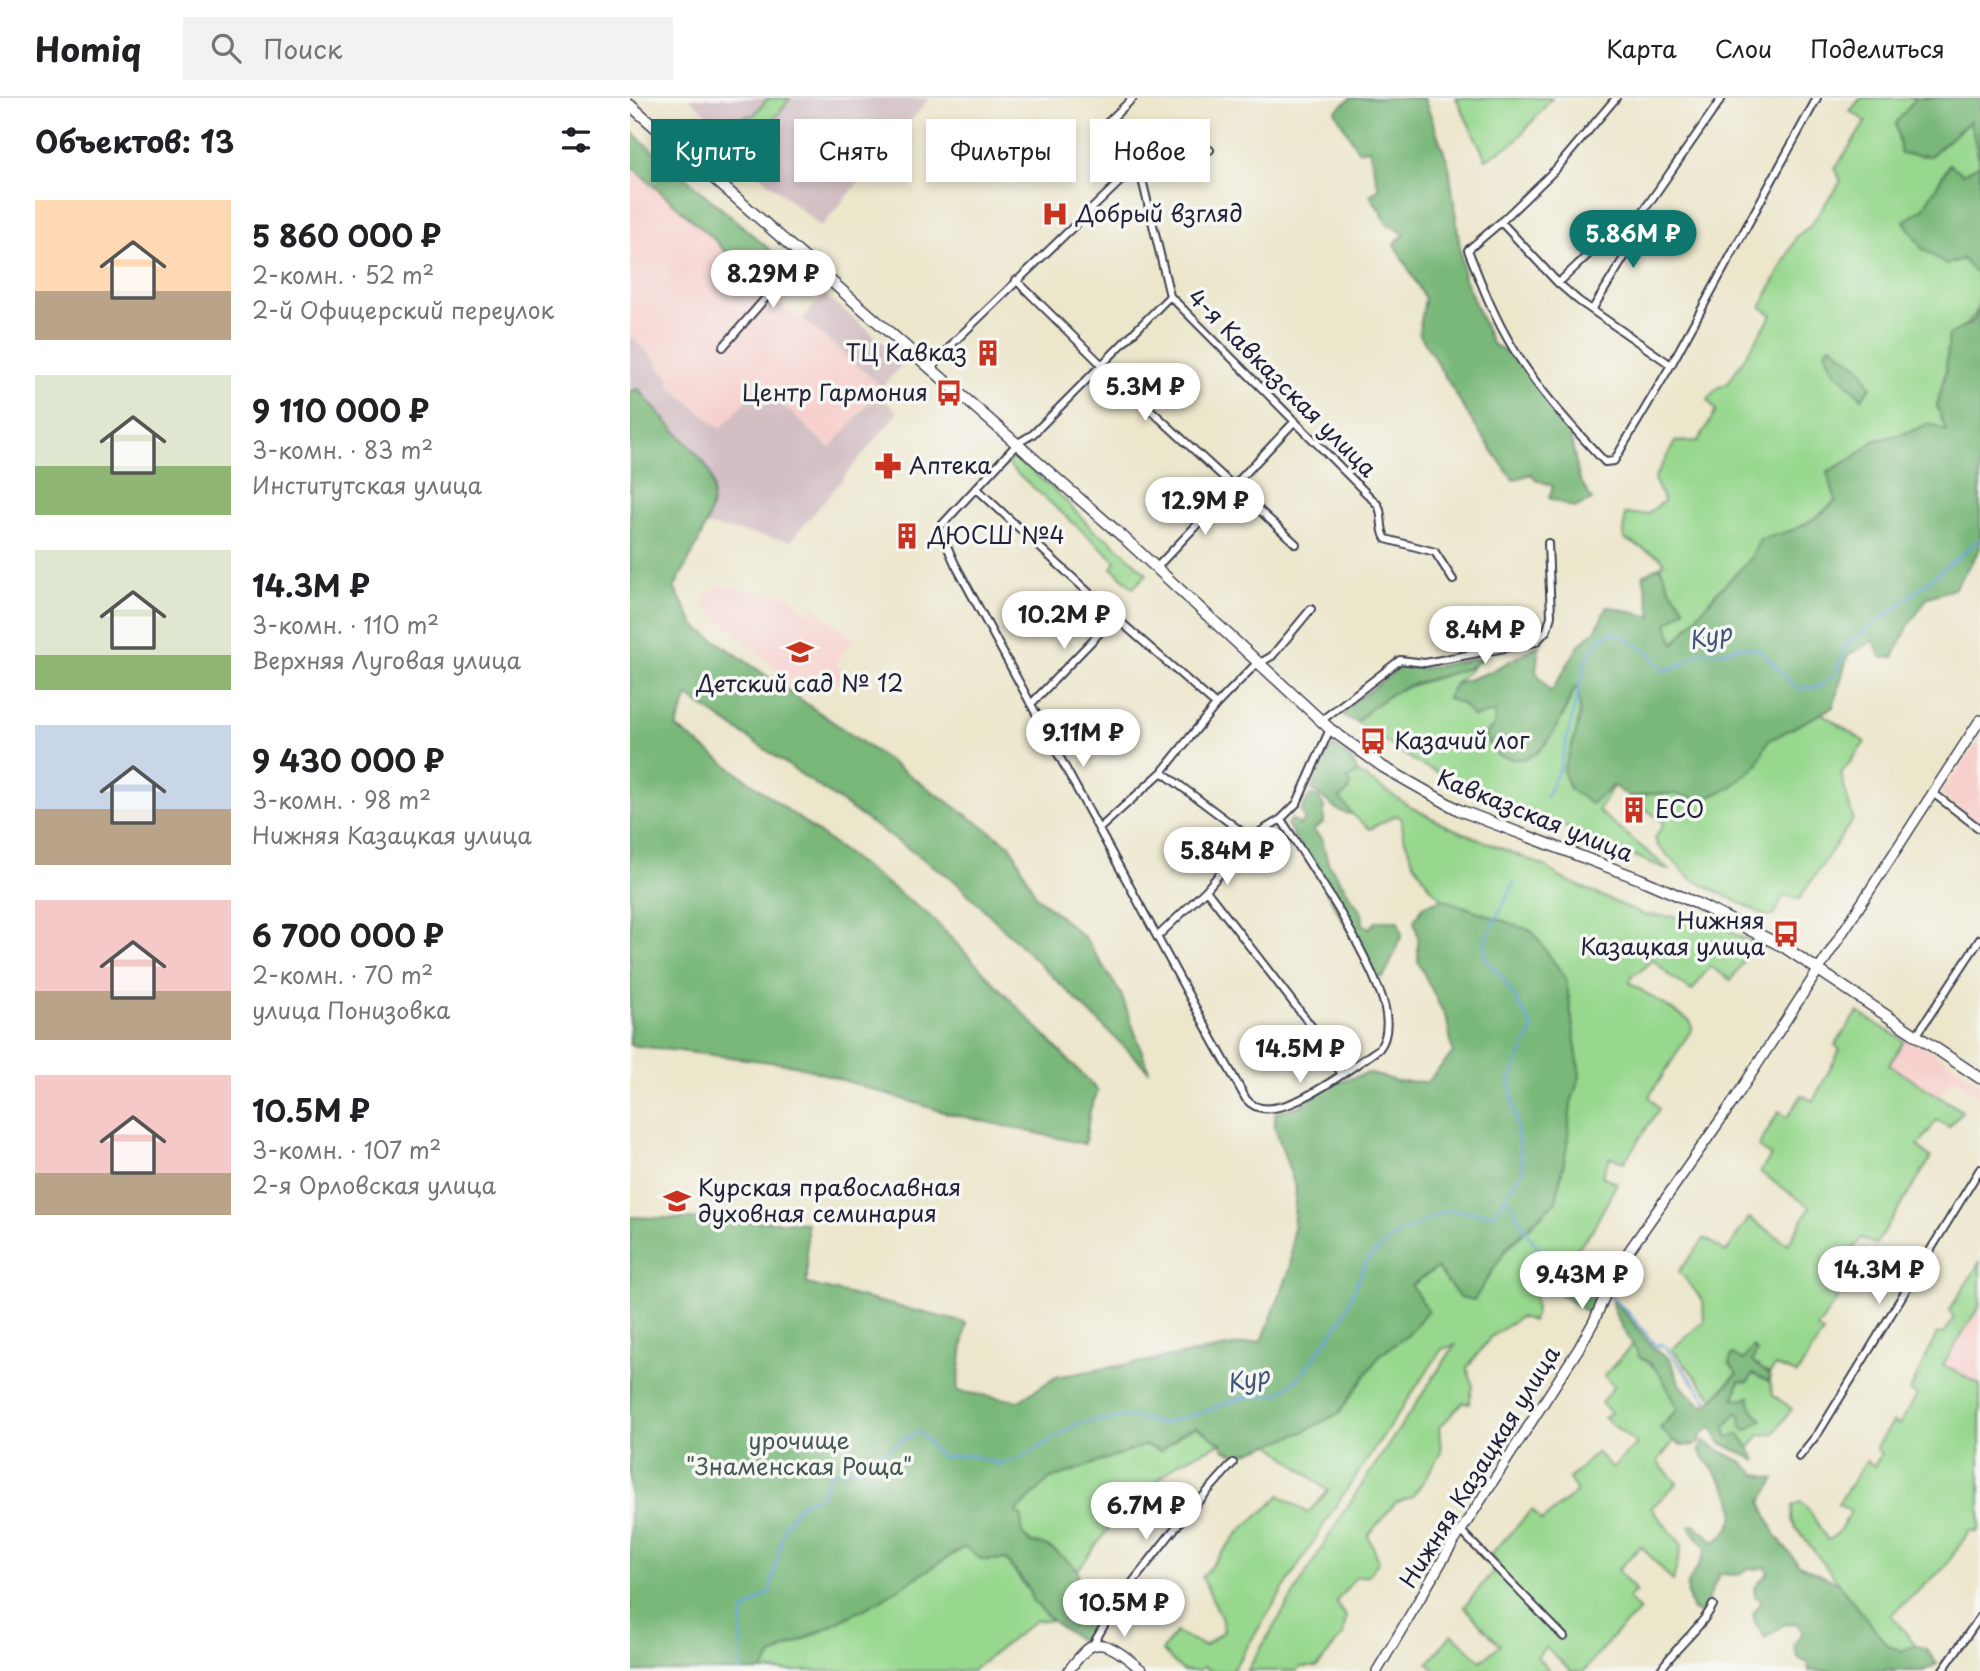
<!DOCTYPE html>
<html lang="ru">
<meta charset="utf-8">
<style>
:root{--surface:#fff;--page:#f2f2f2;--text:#202124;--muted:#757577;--line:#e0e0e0;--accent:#0f766e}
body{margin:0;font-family:"Playpen Sans",sans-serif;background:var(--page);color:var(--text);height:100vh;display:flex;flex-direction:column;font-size:26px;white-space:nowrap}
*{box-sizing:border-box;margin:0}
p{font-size:23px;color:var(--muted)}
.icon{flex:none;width:38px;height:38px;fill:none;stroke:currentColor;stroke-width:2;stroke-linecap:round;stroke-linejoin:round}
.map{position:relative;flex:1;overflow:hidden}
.drawer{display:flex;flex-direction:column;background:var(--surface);width:630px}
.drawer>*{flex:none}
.hud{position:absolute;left:21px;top:21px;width:665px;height:63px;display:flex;gap:14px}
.price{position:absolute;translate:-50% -60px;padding:0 16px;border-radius:24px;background:#fff;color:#222;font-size:23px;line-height:46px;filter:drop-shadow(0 2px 4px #0008)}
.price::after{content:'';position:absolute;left:50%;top:42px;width:21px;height:16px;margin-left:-10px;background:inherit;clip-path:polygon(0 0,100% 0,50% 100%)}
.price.selected{background:var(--accent);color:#fff}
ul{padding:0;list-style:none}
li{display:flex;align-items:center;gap:21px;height:175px;padding:0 35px}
li span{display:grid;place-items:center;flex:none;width:196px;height:140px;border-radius:0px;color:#555}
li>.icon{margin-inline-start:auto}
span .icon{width:84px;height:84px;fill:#fffc;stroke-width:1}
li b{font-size:30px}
h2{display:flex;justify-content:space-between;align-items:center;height:84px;padding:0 35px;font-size:30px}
.tag{padding:0 24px;border-radius:0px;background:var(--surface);box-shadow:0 4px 10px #0003;font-size:24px;line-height:63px}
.tag.selected{background:var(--accent);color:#fff}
header{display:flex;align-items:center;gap:42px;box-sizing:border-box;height:98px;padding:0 35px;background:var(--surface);border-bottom:2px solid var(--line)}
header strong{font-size:33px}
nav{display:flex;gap:38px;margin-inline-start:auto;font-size:24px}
.search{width:490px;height:63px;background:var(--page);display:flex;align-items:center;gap:18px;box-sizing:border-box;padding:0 24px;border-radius:0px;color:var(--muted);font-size:26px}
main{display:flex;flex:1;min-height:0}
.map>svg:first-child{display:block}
.built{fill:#f7d0cd}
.industrial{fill:#d2bec3}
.green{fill:#97d88e;stroke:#5c7d64;stroke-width:2}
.forest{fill:#79b879;stroke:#4e6d5a;stroke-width:2}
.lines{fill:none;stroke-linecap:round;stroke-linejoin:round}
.stream{stroke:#6ba4da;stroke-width:2.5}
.street-casing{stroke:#403f51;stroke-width:10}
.secondary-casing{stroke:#403f51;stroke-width:12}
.primary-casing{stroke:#403f51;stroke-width:13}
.street{stroke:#fff;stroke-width:6}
.secondary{stroke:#fff;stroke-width:9}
.primary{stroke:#fff;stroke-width:10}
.labels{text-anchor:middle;stroke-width:7;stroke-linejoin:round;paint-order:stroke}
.poi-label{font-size:23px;fill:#22223b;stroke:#f6f6f2;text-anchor:start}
.street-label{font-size:23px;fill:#22223b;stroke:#f6f6f2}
.park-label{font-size:23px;fill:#455954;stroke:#f6f6f2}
.water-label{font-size:24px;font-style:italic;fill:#3f567b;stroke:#f6f6f2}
</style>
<header>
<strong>Homiq</strong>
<div class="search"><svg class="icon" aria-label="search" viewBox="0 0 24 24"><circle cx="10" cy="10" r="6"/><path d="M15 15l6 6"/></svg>Поиск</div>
<nav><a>Карта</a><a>Слои</a><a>Поделиться</a></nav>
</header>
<main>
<section class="drawer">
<h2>Объектов: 13<svg class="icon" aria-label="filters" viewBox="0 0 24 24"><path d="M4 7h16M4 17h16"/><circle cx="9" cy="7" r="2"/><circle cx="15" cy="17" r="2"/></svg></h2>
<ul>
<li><span style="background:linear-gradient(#ffd9b3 65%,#b9a48a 0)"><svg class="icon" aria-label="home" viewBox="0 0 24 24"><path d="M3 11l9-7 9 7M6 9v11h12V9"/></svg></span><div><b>5 860 000 ₽</b><p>2-комн. · 52 m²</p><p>2-й Офицерский переулок</p></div></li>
<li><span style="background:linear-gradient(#dfe7d0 65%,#8fb573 0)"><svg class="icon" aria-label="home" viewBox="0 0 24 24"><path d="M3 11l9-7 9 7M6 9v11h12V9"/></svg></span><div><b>9 110 000 ₽</b><p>3-комн. · 83 m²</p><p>Институтская улица</p></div></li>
<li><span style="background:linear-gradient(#dfe7d0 75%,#8fb573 0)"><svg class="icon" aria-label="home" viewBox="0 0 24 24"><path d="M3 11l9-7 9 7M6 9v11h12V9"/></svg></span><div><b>14.3M ₽</b><p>3-комн. · 110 m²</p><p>Верхняя Луговая улица</p></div></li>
<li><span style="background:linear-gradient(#c9d6e8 60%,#b9a48a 0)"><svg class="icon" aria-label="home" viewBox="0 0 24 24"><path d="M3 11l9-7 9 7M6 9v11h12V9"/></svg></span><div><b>9 430 000 ₽</b><p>3-комн. · 98 m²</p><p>Нижняя Казацкая улица</p></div></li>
<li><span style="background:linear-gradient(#f6c9c9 65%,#b9a48a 0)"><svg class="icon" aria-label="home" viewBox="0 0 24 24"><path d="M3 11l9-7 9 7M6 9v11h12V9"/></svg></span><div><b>6 700 000 ₽</b><p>2-комн. · 70 m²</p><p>улица Понизовка</p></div></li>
<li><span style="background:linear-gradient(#f6c9c9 70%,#b9a48a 0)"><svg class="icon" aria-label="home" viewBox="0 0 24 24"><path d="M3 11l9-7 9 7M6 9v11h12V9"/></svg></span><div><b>10.5M ₽</b><p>3-комн. · 107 m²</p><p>2-я Орловская улица</p></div></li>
</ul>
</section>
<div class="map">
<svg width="1350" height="1573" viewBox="0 0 1350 1573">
<rect width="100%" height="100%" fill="#f6f6f2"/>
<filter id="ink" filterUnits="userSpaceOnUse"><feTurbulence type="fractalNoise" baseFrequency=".0143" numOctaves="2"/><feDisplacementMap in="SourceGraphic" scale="14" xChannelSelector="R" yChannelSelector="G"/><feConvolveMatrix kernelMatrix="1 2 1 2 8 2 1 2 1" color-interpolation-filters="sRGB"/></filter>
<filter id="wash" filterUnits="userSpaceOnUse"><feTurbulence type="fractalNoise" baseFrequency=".00686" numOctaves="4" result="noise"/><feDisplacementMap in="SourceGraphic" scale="28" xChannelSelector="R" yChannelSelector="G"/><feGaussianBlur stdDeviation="1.57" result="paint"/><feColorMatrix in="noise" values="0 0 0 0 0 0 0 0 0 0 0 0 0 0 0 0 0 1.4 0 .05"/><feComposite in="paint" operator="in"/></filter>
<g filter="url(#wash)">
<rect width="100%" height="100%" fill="#ece6cb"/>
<path class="built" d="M0 67 86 143 110 170 131 180 137 191 252 289 201 350 131 287 90 331 37 285 41 280 28 269V264L0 238Z
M88 488 159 498 177 515 184 508 223 542 206 565 213 576 199 590 191 583 177 598 72 507 76 496Z
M1346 646 1350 648V726L1311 696Z
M1279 939 1350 984V1000L1323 980 1309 999 1259 967 1274 943Z
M1350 1207V1287L1313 1267Z"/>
<path class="industrial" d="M59 0H300L191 129 109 59 115 50Z
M194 196 275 263 252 289 173 221Z
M0 238 28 264V269L41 280 38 286 90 331 131 287 200 350 247 296 268 314 161 443 74 427 7 293 0 292Z"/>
<path class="green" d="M138 0H160L123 50 104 31 114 18 124 17Z
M826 0H922L885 44 856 61Z
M1231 0H1286L1266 25 1272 56 1300 58 1341 23 1350 66 1333 76 1319 66 1293 111 1274 123 1291 149 1316 167 1332 161 1348 176C1350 215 1350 219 1319 238L1316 272 1307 308 1317 334 1300 325 1279 334 1245 343 1223 360 1197 374 1206 402C1179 428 1165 433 1130 442L1120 462 1087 494 1044 547 1037 526 1055 511 1039 489 1030 468 1034 465 1030 459 994 441 995 416H1017L1034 403 1024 381 1045 344 1068 343 1086 313 1078 302 1086 291 1098 285 1142 217 1131 209 1167 138 1180 128 1211 83 1205 71 1236 23 1220 13Z
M384 357 433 400 464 433 480 442 517 476 503 490 482 470 486 463 379 368 378 364Z
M844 568 825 586 817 600 866 613 864 629 855 637 932 621 946 587 951 606 946 635 983 688 968 713 1041 773 823 682 787 665 727 624 739 612 765 593Z
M1191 615 1235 644 1211 676 1223 721 1169 801 1154 797 1144 818H1136L1061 781 1027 747 1025 740 1034 725 1000 699C1027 694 1046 694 1072 702L1100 690 1127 667 1137 643Z
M727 674 781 709 819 729 917 769 931 780 1014 817 1068 820 1089 827 1125 846 1101 882 1080 868 1062 893 1041 879 1022 861 1012 872 1002 878 1000 885 1060 923 1062 931C1047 953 1035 976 1019 998L1029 1011 994 1064 980 1059 972 1078 987 1085 963 1131 940 1160 936 1172 942 1181 927 1180 923 1187 928 1195 913 1190 905 1199 906 1215 902 1223 890 1219 860 1240 837 1270 843 1288 839 1306 833 1304 809 1330 811 1354 795 1381 782 1399 765 1405 738 1438 749 1463 738 1478 726 1479 706 1504 716 1519 713 1537 687 1569H670L667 1573H617L711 1418 825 1247 812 1251 703 1412 602 1573H581L573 1569 569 1573H553L532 1553 546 1534 574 1548 594 1533 591 1519 572 1479 612 1431 637 1410 650 1397 678 1415 698 1393 640 1346 673 1334 709 1315 750 1257 778 1237 797 1212 781 1188 807 1170 829 1199 926 1103 937 1048 941 1005 950 978 936 881 902 833 812 801 800 789 783 763 773 737 772 722 766 717 740 731 722 716 710 700 718 693 716 681 724 678Z
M1228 914 1274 943 1259 967 1332 1013 1319 1029 1307 1022 1288 1048 1301 1060 1246 1146 1231 1140 1206 1177 1218 1186 1187 1230 1193 1235 1167 1276 1146 1268 1139 1276 1122 1264 1123 1250 1107 1275 1084 1301 1042 1251 1074 1223 1073 1203 1049 1173 1075 1140 1096 1154 1119 1120 1158 1146 1180 1109 1130 1074 1141 1058 1128 1049 1149 1013 1157 1020 1172 997 1183 1003 1210 952 1205 947Z
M1350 1164V1207L1313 1267 1350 1287V1429L1347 1434 1340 1432 1315 1469 1261 1517 1286 1547 1271 1553 1257 1547 1166 1430 1162 1422 1163 1408 1171 1404C1180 1409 1189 1431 1198 1442L1208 1435 1221 1414 1208 1406 1236 1363 1244 1368 1251 1356 1246 1350 1263 1324 1269 1327 1287 1297 1280 1293 1307 1235 1314 1236 1324 1219 1319 1213Z
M1003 1246 1010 1260C1032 1268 1037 1293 1048 1312L1038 1319 1035 1335 1044 1343 1027 1364 1047 1385 1021 1410 1052 1447 1043 1483 1011 1448 988 1472 1006 1493 998 1500 1010 1513 986 1535 954 1573H941L916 1549 907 1559 920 1573H805L798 1565 822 1536 851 1563 870 1547 834 1509 869 1466 860 1457 902 1412 912 1423 947 1393 939 1381 967 1354 982 1370 1007 1346 974 1320 981 1315 971 1305 984 1288 974 1278Z
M1123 1276 1140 1284 1143 1297 1162 1311 1144 1335 1130 1337 1118 1352 1116 1344 1097 1339 1095 1329 1105 1315 1110 1316 1112 1302 1104 1301 1109 1283Z
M566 1328 591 1345 548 1365 491 1414 448 1472C434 1460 421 1446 402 1445L392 1436V1419L386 1414 418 1382 515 1347 531 1353 552 1335Z
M335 1449 353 1462 375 1461C392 1482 404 1504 422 1523L406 1522 342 1573H132L142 1558 246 1505Z"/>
<path class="forest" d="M721 0H794L819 68 834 180 862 246 887 259 940 337 949 380 962 402 944 410 919 400 923 388 907 382 901 376 883 382 843 325 789 235 795 200 764 146 775 136 758 126 740 97 749 91 739 51 728 53 705 13Z
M1286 0H1350V65L1340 23 1300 58 1271 56 1266 25Z
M0 33 158 167 141 178 131 180 110 170 86 143 0 67Z
M1320 66 1333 76 1350 66V189L1348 176 1332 161 1316 167 1291 149 1274 123 1293 111Z
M1350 209V451L1324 491 1298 499 1279 527 1263 559 1252 560 1243 543 1218 557 1203 609 1138 643 1127 667 1100 690 1072 702C1046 694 1027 694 1000 699L983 688 961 706 940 691 933 673C943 643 956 619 946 588 934 609 920 659 891 661 884 662 875 659 868 658L854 637 864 628 865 614 843 619 832 606 817 600 825 586 860 574 909 547 906 574 921 594 950 546 966 532 977 508 1022 519 1013 477 1030 468 1039 489 1055 511 1037 526 1044 546 1087 494 1120 462 1130 441C1165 433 1179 428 1206 403L1197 375 1223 360 1244 343 1279 334 1300 325 1316 333 1307 308 1316 272 1319 237 1344 223Z
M1201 247 1232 271 1241 289 1232 300 1203 272 1195 254Z
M9 291C28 318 54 339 74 365 101 400 60 458 44 490L65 528 381 748 406 798 455 840 491 896 519 973 325 783 58 598 46 629 300 818 468 993 460 1012 455 1046 317 1015 165 967 0 947V293Z
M856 559C830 579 793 578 765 594 751 601 738 613 727 624L717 620 711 614 770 569 796 570Z
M704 648C715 655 724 661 727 674L724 678 717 681 721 685 718 693 710 700 722 716C704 715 697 700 682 692L697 655Z
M680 697 688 699 694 709V724L683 732 692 742 698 765 732 815 733 826 739 830 747 823H768L772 837C764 852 763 864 753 879H746L657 726 662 721 669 727 675 721 671 713Z
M812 801 902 833 936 881 950 978 941 1005 937 1048 926 1103 879 1147 844 1202 829 1199 807 1170 781 1187 798 1212 778 1237 750 1257 709 1315 673 1334 609 1358 593 1351 591 1345 566 1329 552 1335 531 1353 515 1347 418 1382 386 1414 392 1419V1436L401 1445C421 1446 434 1460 448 1472L451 1510 465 1522 454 1545 422 1523 402 1502 398 1489 375 1461 353 1462 334 1449 246 1505 142 1557 132 1573H0V1119L177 1125V1186L336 1225 327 1293 389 1303 426 1279 632 1243 660 1171 666 1091 645 1030V1015L675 1006 699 987 738 975 767 983 797 984 823 955 817 922 788 864V838L784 823 793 808Z
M927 1180 942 1181 961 1193 970 1187 975 1189 961 1217 928 1195 923 1187Z
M985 1203 1027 1254C1044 1258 1042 1271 1049 1284 1055 1294 1064 1301 1073 1308L1084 1301 1107 1276 1099 1265 1102 1256 1113 1262 1123 1249 1127 1254 1122 1264 1139 1276 1140 1284 1123 1276 1118 1284 1109 1283 1104 1300 1112 1302 1120 1299 1121 1310 1132 1322 1117 1332 1111 1329 1110 1317 1106 1315 1095 1329 1097 1339 1109 1336C1117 1344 1120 1354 1127 1363L1091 1345 1081 1329 1071 1337 1070 1344C1052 1353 1042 1343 1030 1330L1048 1312C1037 1293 1032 1267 1010 1260 1002 1243 984 1221 982 1204Z
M1074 1344 1113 1365 1125 1376 1145 1381 1131 1404 1145 1436 1169 1467 1208 1485 1257 1547 1271 1553 1286 1547 1296 1551 1307 1566 1293 1573H1179L1178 1565 1168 1560 1164 1547 1173 1533 1166 1525 1153 1527 1135 1540 1125 1524 1123 1516 1132 1503 1125 1498 1124 1490 1138 1475 1136 1469 1127 1471 1119 1470 1108 1477 1089 1476 1072 1516 1063 1512C1047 1476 1071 1478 1076 1450L1059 1428 1064 1426 1085 1444C1128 1412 1088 1383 1069 1352Z"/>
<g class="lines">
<path class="stream" d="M916 699 930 669 956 562 971 539 985 534 1019 554 1033 573 1050 567 1070 554H1094L1110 548 1130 552 1166 590 1189 589 1204 578 1218 544 1255 519 1350 441
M876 1097C894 1131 905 1153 936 1176 947 1184 955 1191 969 1195
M980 1199 997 1213 1027 1249 1030 1246 1036 1249 1077 1302
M109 1573 113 1514 140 1494 154 1429 172 1404 190 1399 201 1374 226 1370 288 1333 311 1359 341 1357 369 1366 394 1359 449 1325 501 1318 531 1326 570 1315 611 1300 648 1296 670 1279 712 1221 736 1163 761 1140 818 1112 863 1116 893 1072 880 982 903 930 873 880 855 862 856 840 884 785"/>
</g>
</g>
<g filter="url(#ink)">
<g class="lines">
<g class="street-casing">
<path id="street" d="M986 0 926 71 871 124 838 152C851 185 864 219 883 250 908 292 942 329 975 364L984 363 1041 267 1187 0
M504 70 511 77 540 198 748 407C754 418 749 430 756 441L805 454 823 482
M511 77 580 52
M871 124 928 185 949 203 1041 267
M386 182 472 267 666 446
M928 185C946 170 980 130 1003 128L1092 0
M540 198 403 336 388 345 309 430 325 466 583 942 616 1001C643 1035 722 968 749 951 761 936 757 911 750 894 726 833 686 776 651 721
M962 212 1006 140V134L1003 128
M93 249 173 157
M302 270 325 243 504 70 474 32 476 26 503 0
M347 391 485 519 586 607
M527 469 665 323
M401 606 485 519
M692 622 770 562 795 565 906 544 917 532 921 518 918 445
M532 674 620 740
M1303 695 1350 731
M470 730 532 674 586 607 623 569 642 558 681 511
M576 792 682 929 711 975
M528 838 576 792 620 740 651 721 667 705 700 631
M1286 938 1350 841
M1169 1359 1189 1334 1350 1071
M831 1433 934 1539
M462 1548 491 1499 550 1424 603 1365
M1030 1573C1045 1549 1070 1532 1083 1507
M1312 1573 1350 1519"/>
</g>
<g class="secondary-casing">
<path id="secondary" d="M438 1573C445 1565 453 1552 462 1548 479 1541 501 1564 513 1573
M747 1573 818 1453 949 1250 964 1223 987 1170 1103 1004 1350 622"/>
</g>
<g class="primary-casing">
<path id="primary" d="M0 7 492 438 700 631 753 669 829 712 1010 781 1068 806 1154 849 1350 980"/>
</g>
<use href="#street" class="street"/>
<use href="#secondary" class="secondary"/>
<use href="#primary" class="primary"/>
</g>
</g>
<defs>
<g id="hospital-bare" transform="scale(2.1)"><path d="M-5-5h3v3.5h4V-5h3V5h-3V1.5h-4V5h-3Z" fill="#c8321e" stroke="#f6f6f2" stroke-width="2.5" paint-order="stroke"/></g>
<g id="building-bare" transform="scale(2.1)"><path d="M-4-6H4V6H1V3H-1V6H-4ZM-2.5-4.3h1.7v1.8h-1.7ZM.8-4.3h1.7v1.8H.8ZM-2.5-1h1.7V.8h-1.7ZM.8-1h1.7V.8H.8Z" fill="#c8321e" stroke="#f6f6f2" stroke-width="2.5" paint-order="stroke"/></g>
<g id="bus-bare" transform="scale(2.1)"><path d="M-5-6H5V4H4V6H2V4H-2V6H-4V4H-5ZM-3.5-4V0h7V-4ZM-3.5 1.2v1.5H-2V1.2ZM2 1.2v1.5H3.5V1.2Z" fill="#c8321e" stroke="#f6f6f2" stroke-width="2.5" paint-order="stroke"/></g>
<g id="pharmacy-bare" transform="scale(2.1)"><path d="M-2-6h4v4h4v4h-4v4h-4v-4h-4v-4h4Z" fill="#c8321e" stroke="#f6f6f2" stroke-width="2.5" paint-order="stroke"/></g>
<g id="school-bare" transform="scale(2.1)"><path d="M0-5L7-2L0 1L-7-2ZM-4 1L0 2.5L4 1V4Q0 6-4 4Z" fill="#c8321e" stroke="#f6f6f2" stroke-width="2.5" paint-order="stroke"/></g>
<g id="university-bare" transform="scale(2.1)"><path d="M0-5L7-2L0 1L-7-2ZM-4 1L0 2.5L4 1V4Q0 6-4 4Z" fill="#c8321e" stroke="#f6f6f2" stroke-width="2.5" paint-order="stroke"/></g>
</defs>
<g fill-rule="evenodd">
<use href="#hospital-bare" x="425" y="116"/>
<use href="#building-bare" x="358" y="255"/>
<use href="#bus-bare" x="319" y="295"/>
<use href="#pharmacy-bare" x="258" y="368"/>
<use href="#building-bare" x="277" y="438"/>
<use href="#school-bare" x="170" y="554"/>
<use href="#bus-bare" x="743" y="643"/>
<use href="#building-bare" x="1004" y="712"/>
<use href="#bus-bare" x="1156" y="836"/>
<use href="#university-bare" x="47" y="1103"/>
</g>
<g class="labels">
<g class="poi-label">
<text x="446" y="124">Добрый взгляд</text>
<text x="337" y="263" text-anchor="end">ТЦ Кавказ</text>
<text x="298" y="303" text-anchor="end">Центр Гармония</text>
<text x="279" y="376">Аптека</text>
<text x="298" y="446">ДЮСШ №4</text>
<text x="170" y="594" text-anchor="middle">Детский сад № 12</text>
<text x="764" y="651">Казачий лог</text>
<text x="1025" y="720">ECO</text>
<text x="1135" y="831" text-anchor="end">Нижняя<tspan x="1135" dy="26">Казацкая улица</tspan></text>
<text x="68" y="1098">Курская православная<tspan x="68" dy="26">духовная семинария</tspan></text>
</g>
<g class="street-label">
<text transform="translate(652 285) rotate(45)" y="8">4-я Кавказская улица</text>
<text transform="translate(905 718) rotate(22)" y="8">Кавказская улица</text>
<text transform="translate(850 1369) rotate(-58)" y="8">Нижняя Казацкая улица</text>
</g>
<g class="park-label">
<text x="169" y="1351">урочище<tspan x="169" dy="26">"Знаменская Роща"</tspan></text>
</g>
<g class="water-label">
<text transform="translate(1080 539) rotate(-13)" y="8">Кур</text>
<text transform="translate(618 1282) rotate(-14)" y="8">Кур</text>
</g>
</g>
</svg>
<b class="price selected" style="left:1003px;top:172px">5.86M ₽</b>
<b class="price" style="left:143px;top:212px">8.29M ₽</b>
<b class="price" style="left:515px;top:325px">5.3M ₽</b>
<b class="price" style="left:575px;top:439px">12.9M ₽</b>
<b class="price" style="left:434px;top:553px">10.2M ₽</b>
<b class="price" style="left:855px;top:568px">8.4M ₽</b>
<b class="price" style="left:453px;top:671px">9.11M ₽</b>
<b class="price" style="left:597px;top:789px">5.84M ₽</b>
<b class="price" style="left:670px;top:987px">14.5M ₽</b>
<b class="price" style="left:1249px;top:1208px">14.3M ₽</b>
<b class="price" style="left:952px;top:1213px">9.43M ₽</b>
<b class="price" style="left:516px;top:1444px">6.7M ₽</b>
<b class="price" style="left:494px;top:1541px">10.5M ₽</b>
<div class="hud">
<a class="tag selected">Купить</a>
<a class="tag">Снять</a>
<a class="tag">Фильтры</a>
<a class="tag">Новое</a>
</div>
</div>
</main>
